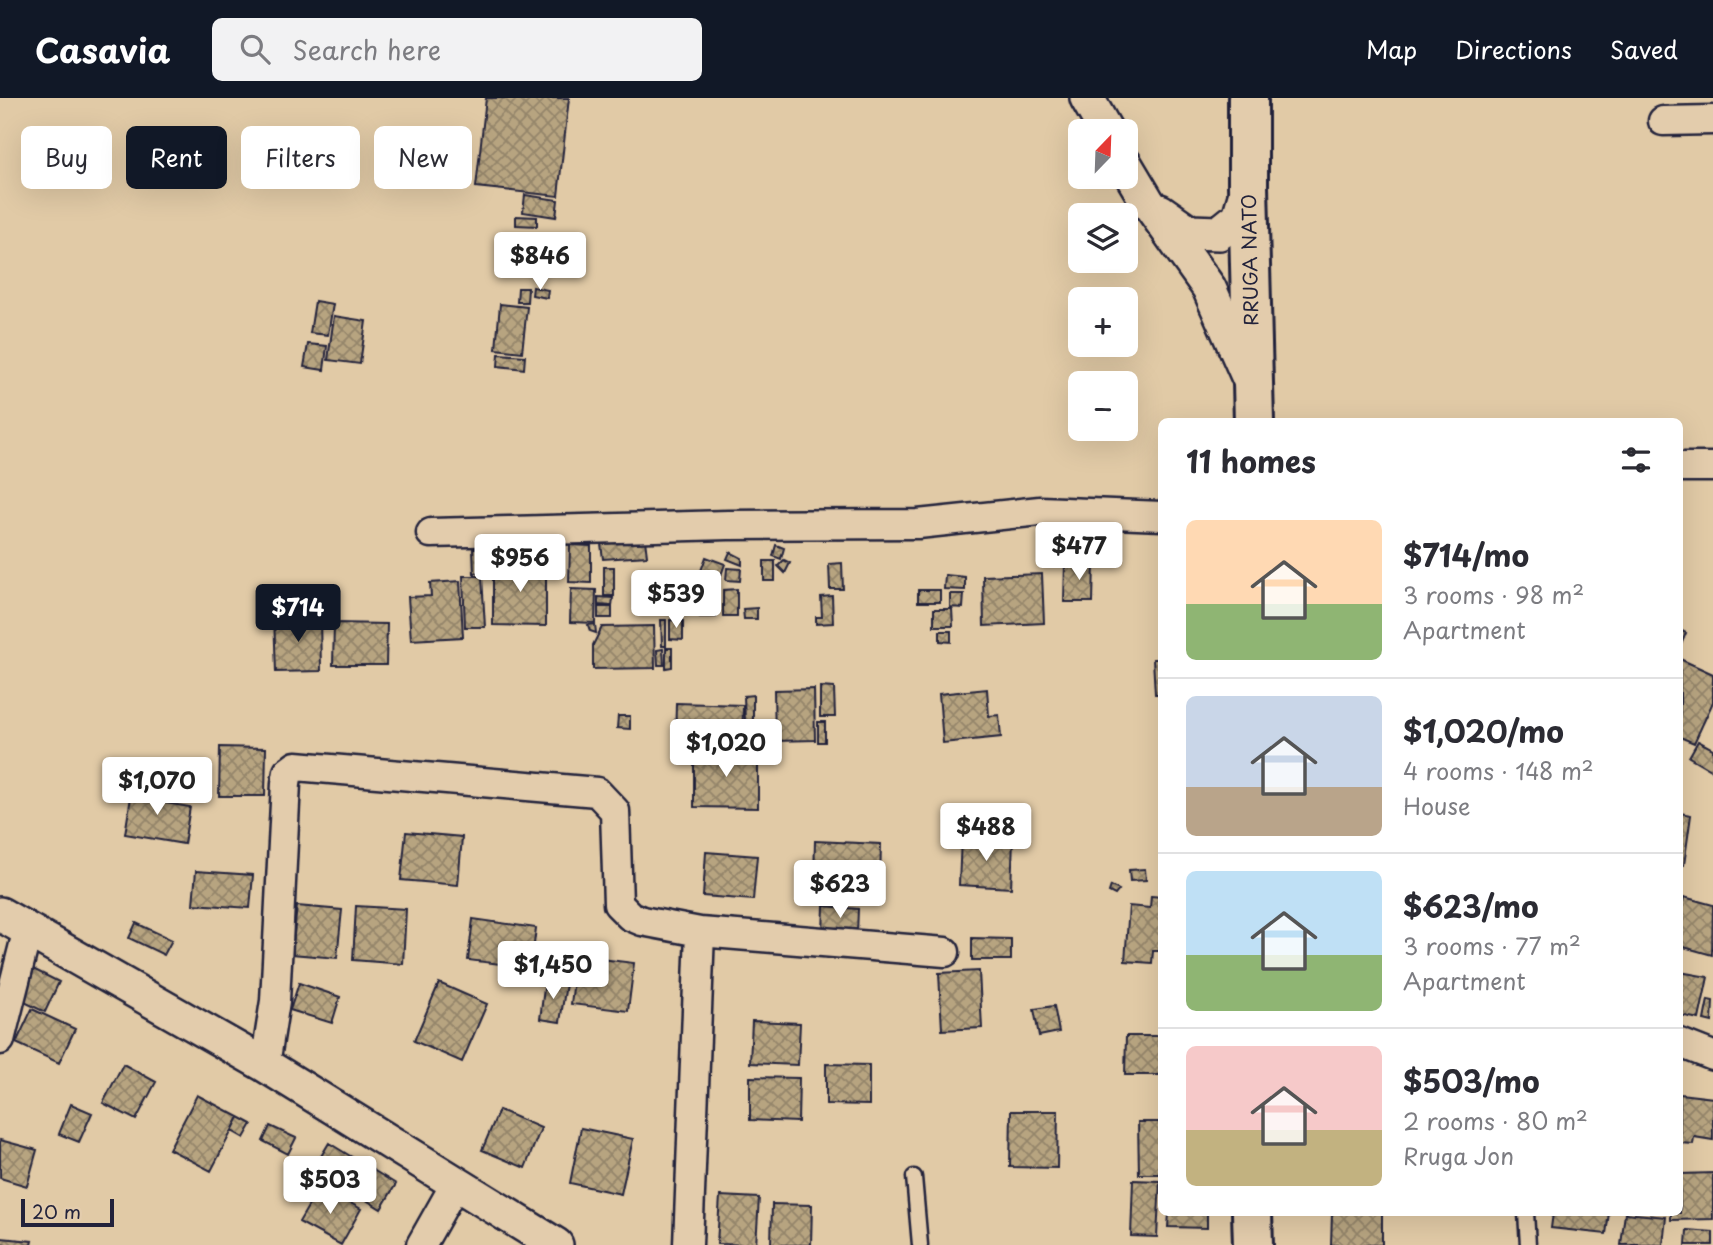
<!DOCTYPE html>
<meta charset="utf-8">
<style>
:root{--surface:#fff;--page:#f2f2f3;--text:#2b2b33;--muted:#7c7c81;--line:#e1e1e2;--accent:#111827}
body{margin:0;font-family:"Playpen Sans",sans-serif;background:var(--page);color:var(--text);height:100vh;display:flex;flex-direction:column;font-size:26px;white-space:nowrap}
*{box-sizing:border-box;margin:0}
p{font-size:23px;color:var(--muted)}
.icon{flex:none;width:38px;height:38px;fill:none;stroke:currentColor;stroke-width:2;stroke-linecap:round;stroke-linejoin:round}
.map{position:relative;flex:1;overflow:hidden}
.panel{position:absolute;left:1158px;top:320px;width:525px;height:798px;display:flex;flex-direction:column;background:var(--surface);border-radius:10px;box-shadow:0 7px 28px #0002}
.panel>*{flex:none}
.hud{position:absolute;left:21px;top:28px;width:665px;height:63px;display:flex;gap:14px}
.needle{width:46px;rotate:23deg}
.buttons{position:absolute;left:1068px;top:21px;display:grid;gap:14px}
.buttons a{display:grid;place-items:center;width:70px;height:70px;border-radius:10px;background:var(--surface);box-shadow:0 7px 28px #0002;font-size:35px}
.scale{position:absolute;left:21px;bottom:18px;width:93px;box-sizing:border-box;padding-left:7px;border:4px solid #22223b;border-top:0;font-size:19px;line-height:24px;white-space:nowrap;color:#22223b;-webkit-text-stroke:5px #e3ccac;paint-order:stroke}
.price{position:absolute;translate:-50% -60px;padding:0 16px;border-radius:7px;background:#fff;color:#222;font-size:23px;line-height:46px;filter:drop-shadow(0 2px 4px #0008)}
.price::after{content:'';position:absolute;left:50%;top:42px;width:21px;height:16px;margin-left:-10px;background:inherit;clip-path:polygon(0 0,100% 0,50% 100%)}
.price.on{background:var(--accent);color:#fff}
ul{padding:0;list-style:none}
li{display:flex;align-items:center;gap:21px;height:175px;padding:0 28px}
li+li{border-top:2px solid var(--line)}
li span{display:grid;place-items:center;flex:none;width:196px;height:140px;border-radius:10px;color:#555}
li>.icon{margin-inline-start:auto}
span .icon{width:84px;height:84px;fill:#fffc;stroke-width:1}
li b{font-size:30px}
h2{display:flex;justify-content:space-between;align-items:center;height:84px;padding:0 28px;font-size:30px}
.chip{padding:0 24px;border-radius:10px;background:var(--surface);box-shadow:0 7px 28px #0002;font-size:24px;line-height:63px}
.chip.on{background:var(--accent);color:#fff}
header{display:flex;align-items:center;gap:42px;box-sizing:border-box;height:98px;padding:0 35px;background:var(--accent);color:#fff}
header strong{font-size:33px}
nav{display:flex;gap:38px;margin-inline-start:auto;font-size:24px}
.search{width:490px;height:63px;background:var(--page);display:flex;align-items:center;gap:18px;box-sizing:border-box;padding:0 24px;border-radius:10px;color:var(--muted);font-size:26px}
.map>svg:first-child{display:block}
.building{fill:url(#building-cross-hatch);stroke:#22223b;stroke-width:2}
.lines{fill:none;stroke-linecap:round;stroke-linejoin:round}
.service-casing{stroke:#22223b;stroke-width:19}
.minor-casing{stroke:#22223b;stroke-width:33}
.tertiary-casing{stroke:#22223b;stroke-width:38}
.secondary-casing{stroke:#22223b;stroke-width:44}
.service{stroke:#e3ccac;stroke-width:14}
.minor{stroke:#e3ccac;stroke-width:28}
.tertiary{stroke:#e3ccac;stroke-width:33}
.secondary{stroke:#e3ccac;stroke-width:38}
.labels{text-anchor:middle;stroke-width:5;stroke-linejoin:round;paint-order:stroke}
.street-label{font-size:19px;fill:#22223b;stroke:#e3ccac}
</style>
<header>
<strong>Casavia</strong>
<div class="search"><svg class="icon" aria-label="search" viewBox="0 0 24 24"><circle cx="10" cy="10" r="6"/><path d="M15 15l6 6"/></svg>Search here</div>
<nav><a>Map</a><a>Directions</a><a>Saved</a></nav>
</header>
<div class="map">
<svg width="1713" height="1147" viewBox="0 0 1713 1147">
<defs>
<pattern id="building-cross-hatch" width="8" height="8" patternUnits="userSpaceOnUse" patternTransform="scale(1.75)"><rect width="8" height="8" fill="#b7a480"/><path d="M0 0l8 8M0 8l8-8" fill="none" stroke="#94856a"/></pattern>
</defs>
<rect width="100%" height="100%" fill="#e1caa6"/>
<filter id="ink" filterUnits="userSpaceOnUse"><feTurbulence type="fractalNoise" baseFrequency=".0143" numOctaves="2"/><feDisplacementMap in="SourceGraphic" scale="14" xChannelSelector="R" yChannelSelector="G"/><feConvolveMatrix kernelMatrix="1 2 1 2 8 2 1 2 1" color-interpolation-filters="sRGB"/></filter>
<g filter="url(#ink)">
<path class="building" d="M486 0H569L558 98 476 89Z
M525 97 558 102 556 119 523 114Z
M516 118 537 119V128L516 127Z
M533 189 548 192 547 200 532 197Z
M518 190H528L527 204H517Z
M315 203 333 206 328 237 310 235Z
M500 206 527 209 522 254 496 251Z
M334 218 366 223 360 266 328 262Z
M308 246 327 248 324 272 304 269Z
M499 256 525 258 524 271 498 268Z
M645 442 647 458 603 461 601 446Z
M570 447 591 448V485L569 484Z
M776 447 784 450 781 461 773 458Z
M487 448 490 473 484 475 482 449Z
M524 450 525 461 490 462V451Z
M473 451H480L481 474 474 475Z
M730 454 742 460V467L727 461Z
M706 459 725 466 717 488 698 481Z
M784 462 790 465 785 475 778 468Z
M493 463 546 464V528L493 527Z
M764 463H775V483H764Z
M1065 464 1094 465 1093 504H1064Z
M842 465 843 491H830L829 466Z
M604 469H614V498H604Z
M727 470 741 471 740 483 726 482Z
M1042 476 1044 525 984 528 983 478Z
M945 477 965 479V492L944 491Z
M463 478H482L485 529H465Z
M460 483 463 539 411 542 408 499 431 498 430 485Z
M571 491 596 492 595 525 570 524Z
M737 491V518H723V492Z
M918 492H940V504H918Z
M950 496H964L963 510 950 509Z
M832 498 833 525 816 526V519H822L821 499Z
M598 499 613 500 612 508 598 507Z
M701 503 716 504V519H700Z
M274 508H283V519H274Z
M598 509H612V520H598Z
M757 510V521H744L743 511Z
M934 511H952L953 528H934Z
M320 517 321 573 276 574 274 519Z
M661 522H666V548H662Z
M670 522 683 523V542L670 541Z
M334 525 387 526 386 567H333Z
M595 526 596 535 590 533 588 527Z
M654 528 655 570 593 571V547L602 529Z
M1680 532 1686 535 1680 549Z
M940 533H951V544L940 543Z
M666 550H672V569L666 570Z
M663 551 664 567H658L657 552Z
M1153 561H1162V596H1155Z
M1680 561 1713 576V604L1694 645 1680 639Z
M820 589 834 590 835 619H820Z
M814 591 815 642 775 643 774 592Z
M987 591 989 618 999 617 1001 639 943 645 939 596Z
M753 597V624H745L744 598Z
M676 605 743 607 742 648 675 646Z
M618 618H630V631L617 630Z
M818 624H825V644H818Z
M745 626 753 627 752 645 744 644Z
M1698 643 1713 651V673L1689 659Z
M220 649 266 650 265 698H219Z
M694 652 758 653V710L694 709Z
M140 688 167 693 165 705 190 709 184 746 125 736 131 699 137 700Z
M1680 715 1691 717 1684 767H1680Z
M406 734 462 739 458 787 401 782Z
M961 740 1013 743 1011 790 959 787Z
M815 743 881 746 880 783 814 779Z
M706 754 757 758 753 802 703 798Z
M1145 771 1146 782 1130 783 1129 772Z
M196 773 253 777 250 810 193 806Z
M1111 788 1119 792 1115 797 1109 794Z
M1151 798 1162 799V853H1153L1152 865 1125 863 1129 808 1150 810Z
M1684 799 1713 807 1712 857 1680 848V813Z
M297 808 342 812 337 860 292 856Z
M356 808 406 811 403 866 353 862Z
M824 808 858 811 857 836 823 834Z
M473 821 536 830 531 870 468 862Z
M136 825 172 842 164 857 129 840Z
M972 840 1011 841V862H972Z
M577 858 634 865 628 913 571 906Z
M29 869 59 884 45 914 14 899Z
M979 873 982 930 942 932 939 875Z
M1680 874 1708 879 1699 921 1680 917Z
M545 883 566 886 560 924 540 921Z
M299 885 340 899 332 925 290 912Z
M439 885 487 906 462 964 414 943Z
M1708 902 1713 903 1712 924 1704 922Z
M1054 908 1059 934 1039 938 1034 911Z
M32 911 75 931 59 965 16 945Z
M752 923 800 925 798 967 750 965Z
M1126 938H1162V977H1125Z
M123 966 156 984 136 1022 103 1005Z
M826 966 869 967V1007L826 1006Z
M750 979 799 980 798 1024 750 1022Z
M1680 996 1713 1000V1042L1694 1039 1693 1046 1680 1045Z
M197 997 239 1019 211 1073 169 1051Z
M71 1006 92 1015 79 1044 59 1036Z
M499 1012 541 1030 525 1070 482 1052Z
M1011 1013H1058L1057 1070 1010 1069Z
M239 1019 252 1026 244 1040 232 1033Z
M1138 1024H1162V1076H1139Z
M270 1028 296 1040 288 1056 263 1043Z
M581 1030 633 1041 621 1096 570 1085Z
M0 1042 37 1052 27 1088 0 1080Z
M329 1045 396 1086 381 1111 314 1070Z
M1713 1075V1121L1671 1122V1115H1680V1076Z
M1133 1082 1160 1083 1157 1139 1131 1138Z
M320 1088 361 1111 341 1147 299 1124Z
M720 1098 759 1100 756 1147 717 1146Z
M772 1106 812 1107 811 1147H771Z
M1169 1115H1207V1130L1168 1129Z
M1332 1115H1382V1147H1331Z
M1553 1115H1609L1606 1136 1551 1130Z
M1625 1115 1666 1119 1663 1147H1621Z
M1687 1132 1713 1134V1147H1686Z
M1 1140 32 1143 31 1147H0Z"/>
<g class="lines">
<g class="service-casing">
<path id="service" d="M914 1079 920 1147
M1526 1115 1528 1147"/>
</g>
<g class="minor-casing">
<path id="minor" d="M1663 23 1713 22
M1680 369H1713
M431 435 728 427 918 426 1040 413 1162 418
M0 942 28 831
M1680 945 1713 958
M265 967 275 903 286 685 288 674 296 668 597 694 615 713 618 806 630 818 642 823 700 834 945 854
M421 1147 456 1085
M688 1147 700 834"/>
</g>
<g class="tertiary-casing">
<path id="tertiary" d="M1087 0 1106 33
M1125 66 1147 103 1209 190 1251 285
M1160 113 1190 134 1219 135 1239 119 1248 88
M0 816 265 967 556 1147"/>
</g>
<g class="secondary-casing">
<path id="secondary" d="M1248 0V88L1254 324
M1252 1115 1253 1147"/>
</g>
<use href="#service" class="service"/>
<use href="#minor" class="minor"/>
<use href="#tertiary" class="tertiary"/>
<use href="#secondary" class="secondary"/>
</g>
</g>
<g class="labels">
<g class="street-label">
<text transform="translate(1250 162) rotate(-91)" y="7">RRUGA NATO</text>
</g>
</g>
</svg>
<div class="buttons">
<a><svg class="needle" viewBox="-14 -14 28 28"><path d="M0-13l5 13h-10z" fill="#e53935"/><path d="M0 13l5-13h-10z" fill="#7c7c81"/></svg></a>
<a><svg class="icon" aria-label="layers" viewBox="0 0 24 24"><path d="M12 4l9 5-9 5-9-5zM3 14l9 5 9-5"/></svg></a>
<a>+</a>
<a>−</a>
</div>
<div class="scale">20 m</div>
<b class="price" style="left:540px;top:194px">$846</b>
<b class="price" style="left:1079px;top:484px">$477</b>
<b class="price" style="left:520px;top:496px">$956</b>
<b class="price" style="left:676px;top:532px">$539</b>
<b class="price on" style="left:298px;top:546px">$714</b>
<b class="price" style="left:726px;top:681px">$1,020</b>
<b class="price" style="left:157px;top:719px">$1,070</b>
<b class="price" style="left:986px;top:765px">$488</b>
<b class="price" style="left:840px;top:822px">$623</b>
<b class="price" style="left:553px;top:903px">$1,450</b>
<b class="price" style="left:330px;top:1118px">$503</b>
<div class="hud">
<a class="chip">Buy</a>
<a class="chip on">Rent</a>
<a class="chip">Filters</a>
<a class="chip">New</a>
</div>
<section class="panel">
<h2>11 homes<svg class="icon" aria-label="filters" viewBox="0 0 24 24"><path d="M4 7h16M4 17h16"/><circle cx="9" cy="7" r="2"/><circle cx="15" cy="17" r="2"/></svg></h2>
<ul>
<li><span style="background:linear-gradient(#ffd9b3 60%,#8fb573 0)"><svg class="icon" aria-label="home" viewBox="0 0 24 24"><path d="M3 11l9-7 9 7M6 9v11h12V9"/></svg></span><div><b>$714/mo</b><p>3 rooms · 98 m²</p><p>Apartment</p></div></li>
<li><span style="background:linear-gradient(#c9d6e8 65%,#b9a48a 0)"><svg class="icon" aria-label="home" viewBox="0 0 24 24"><path d="M3 11l9-7 9 7M6 9v11h12V9"/></svg></span><div><b>$1,020/mo</b><p>4 rooms · 148 m²</p><p>House</p></div></li>
<li><span style="background:linear-gradient(#bfe0f5 60%,#8fb573 0)"><svg class="icon" aria-label="home" viewBox="0 0 24 24"><path d="M3 11l9-7 9 7M6 9v11h12V9"/></svg></span><div><b>$623/mo</b><p>3 rooms · 77 m²</p><p>Apartment</p></div></li>
<li><span style="background:linear-gradient(#f6c9c9 60%,#c2b280 0)"><svg class="icon" aria-label="home" viewBox="0 0 24 24"><path d="M3 11l9-7 9 7M6 9v11h12V9"/></svg></span><div><b>$503/mo</b><p>2 rooms · 80 m²</p><p>Rruga Jon</p></div></li>
</ul>
</section>
</div>
